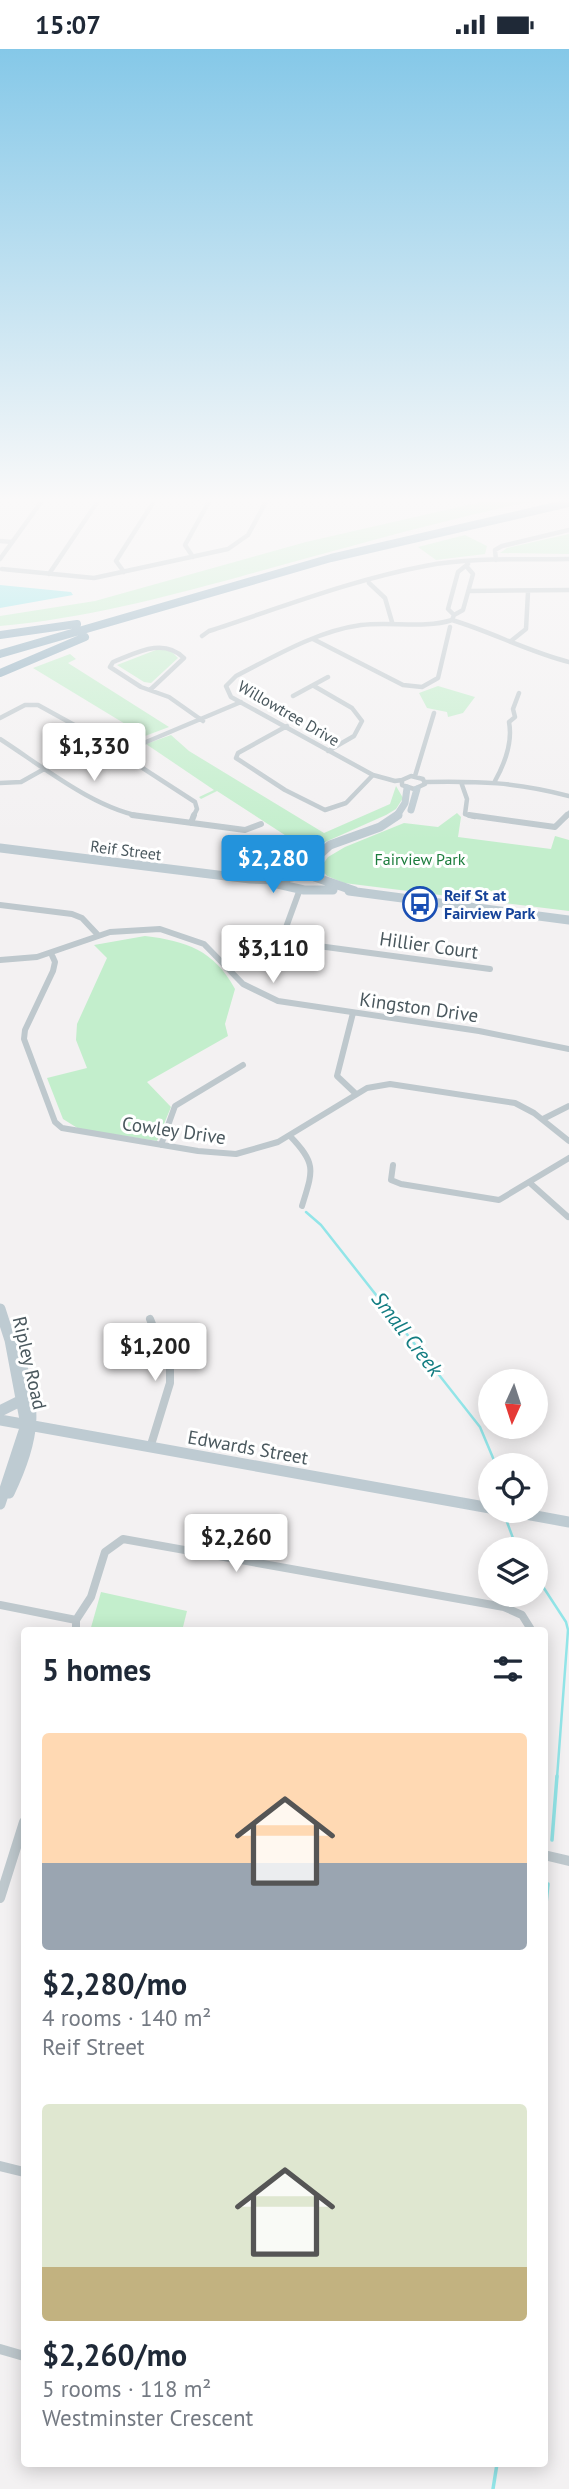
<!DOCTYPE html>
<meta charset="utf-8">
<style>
:root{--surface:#fff;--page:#f2f2f3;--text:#1f2937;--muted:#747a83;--accent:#2393dc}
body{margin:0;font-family:"PT Sans",sans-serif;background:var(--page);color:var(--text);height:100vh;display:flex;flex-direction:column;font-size:26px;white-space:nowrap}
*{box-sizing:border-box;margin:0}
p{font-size:23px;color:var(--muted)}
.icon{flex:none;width:38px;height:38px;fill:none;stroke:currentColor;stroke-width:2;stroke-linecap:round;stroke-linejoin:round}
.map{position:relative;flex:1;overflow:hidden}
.details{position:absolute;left:21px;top:1578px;width:527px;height:840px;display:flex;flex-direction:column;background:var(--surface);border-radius:7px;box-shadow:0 4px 18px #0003}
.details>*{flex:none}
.needle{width:46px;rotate:183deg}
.fabs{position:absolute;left:478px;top:1320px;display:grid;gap:14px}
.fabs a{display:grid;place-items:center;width:70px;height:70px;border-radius:50%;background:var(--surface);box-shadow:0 4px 18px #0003;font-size:35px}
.price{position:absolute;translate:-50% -60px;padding:0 16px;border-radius:7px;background:#fff;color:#222;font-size:23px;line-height:46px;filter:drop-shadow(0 2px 4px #0008)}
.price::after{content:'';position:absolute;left:50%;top:42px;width:21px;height:16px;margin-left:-10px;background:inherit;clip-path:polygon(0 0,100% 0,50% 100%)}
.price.current{background:var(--accent);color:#fff}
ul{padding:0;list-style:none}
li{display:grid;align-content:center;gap:14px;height:371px;padding:0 21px}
li span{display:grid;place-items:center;height:217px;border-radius:7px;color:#555}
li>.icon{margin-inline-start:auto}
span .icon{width:126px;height:126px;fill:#fffc;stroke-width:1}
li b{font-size:30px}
h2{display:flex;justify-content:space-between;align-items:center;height:84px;padding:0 21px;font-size:30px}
.status{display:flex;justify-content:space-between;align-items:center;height:49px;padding:0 35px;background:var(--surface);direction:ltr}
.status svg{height:19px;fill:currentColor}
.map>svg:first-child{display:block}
.green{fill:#c3eecc}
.water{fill:#92e5e8}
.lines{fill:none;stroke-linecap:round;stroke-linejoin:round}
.stream-far1{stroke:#92e5e8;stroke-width:2.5}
.stream{stroke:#92e5e8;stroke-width:3.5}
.street-far3{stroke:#bec8cd;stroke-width:4.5}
.street-far2{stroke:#bec8cd;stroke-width:6}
.street-far1{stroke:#bec8cd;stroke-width:8}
.street{stroke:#bec8cd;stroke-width:10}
.secondary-far2{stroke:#becbd2;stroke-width:7}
.secondary-far1{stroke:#becbd2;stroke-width:9}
.secondary{stroke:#becbd2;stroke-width:11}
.highway{stroke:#8cacbd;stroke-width:8}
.labels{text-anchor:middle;stroke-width:6;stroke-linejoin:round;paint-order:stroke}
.far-street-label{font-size:16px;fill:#4a585e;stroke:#fff}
.far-park-label{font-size:16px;fill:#1c7d3d;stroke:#fff}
.far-transit-label{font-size:16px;font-weight:bold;fill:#164399;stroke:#fff;text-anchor:start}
.street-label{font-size:19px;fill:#4a585e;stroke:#fff}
.water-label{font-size:21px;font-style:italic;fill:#137d82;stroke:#fff}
</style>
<div class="status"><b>15:07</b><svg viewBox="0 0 49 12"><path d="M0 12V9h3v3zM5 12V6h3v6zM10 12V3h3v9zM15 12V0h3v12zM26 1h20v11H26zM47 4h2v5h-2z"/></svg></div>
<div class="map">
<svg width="569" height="2440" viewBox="0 0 569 2440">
<rect width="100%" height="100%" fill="#f3f1f2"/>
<path class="green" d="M498 449H548C444 470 341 500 239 528 161 549 81 570 0 577V567L95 552 306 493Z
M569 485V505L500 504 507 499Z
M465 486 487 497 485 505 436 511 418 498Z
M161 599 170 601 178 609 151 634 144 633 117 616Z
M70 605 76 610 68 614 169 678 145 687 33 619Z
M438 637 475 648 463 664 448 668 447 663 427 659 419 644Z
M171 686 189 702 324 784 390 755 396 737 403 749 396 760 386 766 314 798 303 810 284 824H248L255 804 291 790 217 742 201 750 199 748 214 741 146 695Z
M457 764 461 768 458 788 551 800 555 787 569 791V862L344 834 327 827 320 819 328 808 345 798 404 774 438 778Z
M145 887C186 892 214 901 235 940L225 975 228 987 147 1033 171 1058 157 1092 79 1080 63 1070 47 1029 87 1019 76 991 77 975 107 909 94 896Z
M101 1543 187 1562 182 1582H90Z"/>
<path class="water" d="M0 536 71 543 73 546 0 559Z"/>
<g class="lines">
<path class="stream-far1" d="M306 1163 321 1176 480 1378 496 1416
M507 1473 517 1500
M536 1527 566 1573 568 1581 557 1729"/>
<path class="stream" d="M552 1791 557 1727
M544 1874 548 1835
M493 2440 497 2415"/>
<path class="street-far3" d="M185 449 210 451
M0 492 12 493
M193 508 185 496 211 449
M0 510 44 449
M496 511 495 501 502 497 569 481
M2 520 94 529 228 500 248 486 268 449
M124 523 116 512 156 449
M49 525 100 449
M369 534 385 549 392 573
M469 542 569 541
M454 566 448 560 458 523 468 515
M452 571C492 583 529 603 569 613
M452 571 454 566 463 561 473 525 467 518
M202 587 209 582C280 559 351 531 425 517 472 508 521 511 569 510
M313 590 403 636 422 638 438 629 450 578
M511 592 526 580 528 543
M314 637 352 659 362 672 354 687 328 702
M150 641 184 609C163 588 136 604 113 613L110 618 141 638 169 648 203 672
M293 647 328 628
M0 669 25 656H38L87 683 195 753 197 760 193 768
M287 677 238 704 236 709 285 741 325 761 346 754 373 726
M0 690C42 717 97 762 146 768
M120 704 241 653
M411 727 423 730 425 735 414 740 402 736V731Z
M415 727 434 664
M402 731 395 732 373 726 231 648 226 637 236 627C275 607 317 582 361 576 390 572 424 580 452 571
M495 732C505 714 513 694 509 673L515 668 513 660 519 644
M425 733C479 732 516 733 569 747
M461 733 467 750 465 765 475 768
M0 734 21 733 46 719
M566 768 569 764"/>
<path class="street-far2" d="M132 766 245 781 261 775
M469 766 555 778 567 766
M191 774 194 766
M0 856 72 865 82 869 98 886
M281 892 490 920
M51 904 55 913 53 922 25 981 24 990 55 1073 62 1079 198 1102 236 1105 278 1093 367 1039 390 1035 515 1054 534 1064 569 1092
M0 911 37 908 110 883 160 880 204 895 243 935 278 952 479 982 569 1000
M227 919 261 905 281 892 300 840
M353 964 337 1027 356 1045
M543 1070 569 1057
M290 1087C317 1115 313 1121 302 1157
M161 1096 175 1057 243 1016
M393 1116 391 1131 401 1135 499 1151 569 1109
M530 1134 568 1168"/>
<path class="street-far1" d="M150 1270 170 1320V1334L150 1399
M0 1556 76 1571 91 1548 105 1503 123 1490 504 1558 522 1566 532 1582
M76 1571V1582"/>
<path class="street" d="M544 1806 569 1812
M0 1849 24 1773
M0 2117 24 2123
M0 2300 24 2307"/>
<path class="secondary-far2" d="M411 761 417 740
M396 768 405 754 407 739"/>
<path class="secondary-far1" d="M0 799 250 830 276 831 306 825 355 842
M297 826 330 796 380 778 398 766
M273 834 304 841H333
M349 842 569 871"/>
<path class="secondary" d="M0 1260 10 1291 26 1376 0 1455
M0 1362 22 1351
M0 1371 490 1459
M9 1444C35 1390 39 1356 15 1300
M503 1461 569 1473"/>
<path class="highway" d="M0 586 77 575
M0 605 331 509 569 454
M0 624 85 588"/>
</g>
<linearGradient id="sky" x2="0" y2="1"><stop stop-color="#85c8e8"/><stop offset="0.57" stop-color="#faf9f9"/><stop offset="1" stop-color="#faf9f9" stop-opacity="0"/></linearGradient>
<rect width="569" height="791" fill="url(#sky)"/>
<defs>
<g id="bus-ring" transform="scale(1.75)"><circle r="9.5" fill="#fff" stroke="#1a4fb4" stroke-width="1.5"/><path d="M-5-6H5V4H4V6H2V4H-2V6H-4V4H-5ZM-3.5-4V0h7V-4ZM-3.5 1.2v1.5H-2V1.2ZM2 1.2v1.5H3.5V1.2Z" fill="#1a4fb4"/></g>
</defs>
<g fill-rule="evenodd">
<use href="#bus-ring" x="420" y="855"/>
</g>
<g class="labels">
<g class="far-street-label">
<text transform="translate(289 664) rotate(30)" y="6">Willowtree Drive</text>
<text transform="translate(126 801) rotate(7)" y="6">Reif Street</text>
</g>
<g class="far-park-label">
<text x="420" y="816">Fairview Park</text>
</g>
<g class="far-transit-label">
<text x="444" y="852">Reif St at<tspan x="444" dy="18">Fairview Park</tspan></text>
</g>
<g class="street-label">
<text transform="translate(429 896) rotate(8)" y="7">Hillier Court</text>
<text transform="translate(419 958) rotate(8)" y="7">Kingston Drive</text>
<text transform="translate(174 1081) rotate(8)" y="7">Cowley Drive</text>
<text transform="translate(30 1314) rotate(77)" y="7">Ripley Road</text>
<text transform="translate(248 1398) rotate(10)" y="7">Edwards Street</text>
</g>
<g class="water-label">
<text transform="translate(407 1285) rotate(52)" y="7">Small Creek</text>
</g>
</g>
</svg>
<div class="fabs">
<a><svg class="needle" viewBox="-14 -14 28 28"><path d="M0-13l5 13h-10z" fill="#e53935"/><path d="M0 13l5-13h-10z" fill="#747a83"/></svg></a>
<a><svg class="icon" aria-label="locate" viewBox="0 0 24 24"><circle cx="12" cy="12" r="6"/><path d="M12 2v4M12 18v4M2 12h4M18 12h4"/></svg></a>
<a><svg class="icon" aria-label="layers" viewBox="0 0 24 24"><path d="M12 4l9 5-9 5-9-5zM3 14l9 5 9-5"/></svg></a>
</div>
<b class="price" style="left:94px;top:734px">$1,330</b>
<b class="price current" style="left:273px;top:846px">$2,280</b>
<b class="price" style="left:273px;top:936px">$3,110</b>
<b class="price" style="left:155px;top:1334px">$1,200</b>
<b class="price" style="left:236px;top:1525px">$2,260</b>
<section class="details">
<h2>5 homes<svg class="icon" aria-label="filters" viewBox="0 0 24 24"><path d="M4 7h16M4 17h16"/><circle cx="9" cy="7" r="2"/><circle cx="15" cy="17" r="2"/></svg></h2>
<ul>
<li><span style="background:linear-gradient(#ffd9b3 60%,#9aa5b1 0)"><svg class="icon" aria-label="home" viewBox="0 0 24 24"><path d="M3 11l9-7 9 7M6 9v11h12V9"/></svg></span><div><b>$2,280/mo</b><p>4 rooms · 140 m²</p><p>Reif Street</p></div></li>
<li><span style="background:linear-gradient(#dfe7d0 75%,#c2b280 0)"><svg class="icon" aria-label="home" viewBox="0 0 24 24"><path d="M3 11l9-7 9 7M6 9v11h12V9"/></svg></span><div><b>$2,260/mo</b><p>5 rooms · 118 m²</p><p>Westminster Crescent</p></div></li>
</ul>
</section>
</div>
